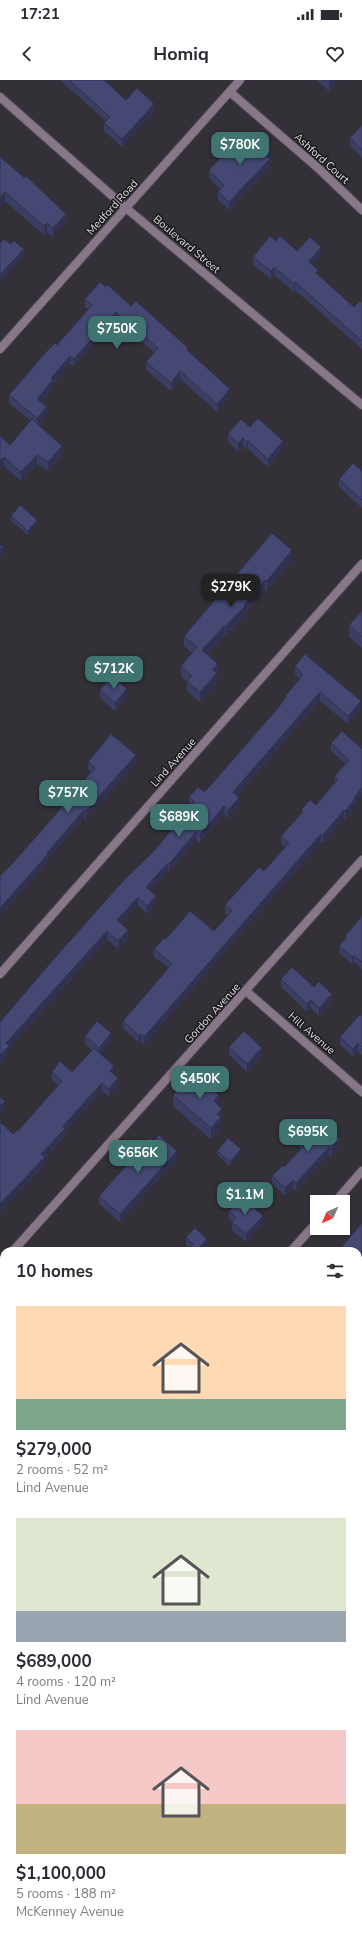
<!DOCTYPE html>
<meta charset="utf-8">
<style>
:root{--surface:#fff;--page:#f7f7f7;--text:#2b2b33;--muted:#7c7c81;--accent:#407471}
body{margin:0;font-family:"Nunito Sans",sans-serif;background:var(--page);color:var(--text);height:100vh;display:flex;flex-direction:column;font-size:15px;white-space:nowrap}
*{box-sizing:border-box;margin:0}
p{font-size:13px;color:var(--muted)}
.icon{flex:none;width:22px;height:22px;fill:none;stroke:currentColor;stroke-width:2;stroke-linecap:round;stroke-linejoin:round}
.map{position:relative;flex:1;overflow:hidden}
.details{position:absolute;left:0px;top:1167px;width:362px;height:692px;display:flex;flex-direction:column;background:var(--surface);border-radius:12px 12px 0 0;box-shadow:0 1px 3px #0004}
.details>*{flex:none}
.needle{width:26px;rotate:225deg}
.buttons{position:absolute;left:310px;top:1115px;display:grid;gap:8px}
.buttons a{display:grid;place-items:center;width:40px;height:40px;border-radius:0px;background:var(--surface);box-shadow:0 1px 3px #0004;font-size:20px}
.price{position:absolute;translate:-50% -34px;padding:0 9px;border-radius:8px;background:var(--accent);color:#fff;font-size:13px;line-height:26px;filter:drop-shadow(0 1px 2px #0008)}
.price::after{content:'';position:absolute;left:50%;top:24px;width:12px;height:9px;margin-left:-6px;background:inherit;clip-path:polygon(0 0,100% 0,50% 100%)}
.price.current{background:#222;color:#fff}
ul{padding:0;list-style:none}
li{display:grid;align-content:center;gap:8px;height:212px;padding:0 16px}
li span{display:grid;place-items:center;height:124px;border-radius:0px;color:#555}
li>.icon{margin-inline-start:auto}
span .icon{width:72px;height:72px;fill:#fffc;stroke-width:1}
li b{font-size:17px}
h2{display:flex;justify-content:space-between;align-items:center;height:48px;padding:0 16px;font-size:17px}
.status{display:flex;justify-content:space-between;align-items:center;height:28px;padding:0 20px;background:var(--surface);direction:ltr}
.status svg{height:11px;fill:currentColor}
header{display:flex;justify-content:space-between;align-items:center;height:52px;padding:0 16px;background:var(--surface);font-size:18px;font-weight:700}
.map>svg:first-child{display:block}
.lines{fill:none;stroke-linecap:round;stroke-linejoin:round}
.service-casing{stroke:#4f4c53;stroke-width:10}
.minor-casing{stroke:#4f4c53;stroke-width:10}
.tertiary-casing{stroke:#4f4c53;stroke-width:10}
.service{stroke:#878;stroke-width:8}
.minor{stroke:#878;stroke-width:8}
.tertiary{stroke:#878;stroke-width:8}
.wall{fill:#3a3e63}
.shaded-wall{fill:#303250}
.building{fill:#444873;stroke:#303250}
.labels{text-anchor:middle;stroke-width:3;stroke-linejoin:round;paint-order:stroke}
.street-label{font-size:11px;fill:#dfdee3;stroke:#1a191c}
</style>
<div class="status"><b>17:21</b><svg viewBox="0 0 49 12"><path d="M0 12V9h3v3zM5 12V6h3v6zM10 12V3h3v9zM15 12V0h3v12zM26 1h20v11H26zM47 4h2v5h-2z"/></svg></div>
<header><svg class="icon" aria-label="back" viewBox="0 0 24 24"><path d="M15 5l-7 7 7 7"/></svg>Homiq<svg class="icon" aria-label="heart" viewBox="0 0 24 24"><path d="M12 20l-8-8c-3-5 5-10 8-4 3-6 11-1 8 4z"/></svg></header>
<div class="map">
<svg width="362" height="1859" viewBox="0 0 362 1859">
<rect width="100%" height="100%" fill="#333038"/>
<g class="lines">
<g class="service-casing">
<path id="service" d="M0 1395 4 1396
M358 1778 362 1774"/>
</g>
<g class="minor-casing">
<path id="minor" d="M230 12 318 88 362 130
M0 17 126 128 362 325
M0 269 240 0
M0 894 362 484
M246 911 362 1012
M335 1122 362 1091
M13 1171 362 780
M291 1171 317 1142
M0 1185 4 1180
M358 1431 362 1427
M0 1814 4 1818
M0 1829 4 1824
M47 1855 51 1859"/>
</g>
<g class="tertiary-casing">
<path id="tertiary" d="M0 1347 4 1351
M358 1663 362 1666"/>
</g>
<use href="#service" class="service"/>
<use href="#minor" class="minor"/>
<use href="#tertiary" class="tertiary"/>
</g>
<path class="wall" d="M60 0H110V2L108 4 126 20 154 31 122 67 104 51V43L106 41Z
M316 0H339L329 11Z
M362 45V78L350 66V58Z
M241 62 252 63 271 78 270 80V87L229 130 218 120V112L220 109 209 98V90Z
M0 77 66 143 53 157 47 152 44 155 5 121 0 127Z
M276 161 297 171 321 175 313 185 318 195 354 227 362 223V269L295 210 294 212 274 195 271 199 253 185V177Z
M106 207 188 271 230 317 217 332 180 299 171 311 146 290V282L154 272 116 240 74 286 70 284 53 305V308L41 322 47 335 38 345 62 376 48 391 37 384 21 401 4 386 0 390V356L10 365 31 341 9 323V315L57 265 88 229 85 227V219Z
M250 347 283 369 268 387 248 369 247 370 243 366 238 371 228 362V354Z
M362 391V428L339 407V399Z
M11 436 37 444 28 455 11 441Z
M292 480 267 511 265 510 245 534V536L226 556H225L207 575 218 594 217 595V603L200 622 187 611V602L181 596V586L192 573 184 566V556Z
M362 531V568L349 557V545Z
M295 586 361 629 348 644 320 621 237 716 239 726 228 738 224 734 200 763 196 760 169 792 168 791 150 811 156 824 147 834 138 825 121 843 128 858 118 869 107 859 9 969V974L0 942 154 771 191 727 189 725V717L204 712 211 705 278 628 285 619V616L300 599 295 594Z
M100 610 127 617 115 631 100 618Z
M331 663 362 669 355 727 345 739 344 738 323 763 321 762 314 770 144 965 141 962 139 963 123 948V941L169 888 154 877V869L166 859 214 851 228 835 225 833V825L264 791 285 767 281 764V756L301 734V730L316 725 335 702V696L345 684 331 671Z
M88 682 136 683 86 739 84 738 48 779V782L12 784 85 701V699L91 692 88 690Z
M362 836V889L354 882 352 884 339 873V866L345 859V856Z
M281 899 314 907 332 922 319 936 311 928 307 932 281 907Z
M362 936V975L358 971 353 977 340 965V957Z
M85 956 111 961 101 974 114 994 118 1006 109 1017 102 1011 70 1046 65 1053V1057L45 1078V1085L0 1132V1042L13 1054 18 1051 58 1005 52 1000V992H72L92 970 85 964Z
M229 967 262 976 247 992 229 975Z
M193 1003 219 1026 222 1040 221 1041V1048L211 1060 173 1026V1015Z
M337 1057 340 1067 331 1077 329 1075 296 1111 293 1108 285 1116 272 1104V1096L284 1087 301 1069 300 1067V1059Z
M217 1071 241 1073 230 1086 217 1075Z
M177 1079 120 1142 99 1124V1116Z
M229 1131 263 1144 246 1162 232 1150V1142L229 1139Z
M362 1143V1217L358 1214V1171Z
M186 1157 207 1167 190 1168 186 1165Z
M4 1232V1302L0 1298V1237Z
M362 1331V1354L358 1351V1336Z
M4 1439V1496L2 1494 0 1496Z
M0 1652 4 1655V1685L0 1689 4 1693V1730L3 1731 4 1732V1776L0 1773Z
M94 1855H174L170 1859H98Z"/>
<path class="shaded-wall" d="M105 0H110V2L104 8Z
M330 0H339L329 11V2Z
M154 24V31L122 67V59Z
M271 70V78L270 80V87L229 130V122Z
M5 112V121L0 127V118Z
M66 134V143L53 157V148Z
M47 143V152L44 155V146Z
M321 167V175L309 190V182Z
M24 169V177L0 203V195Z
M274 187V195L271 199V191Z
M295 202V210L294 212V204Z
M116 232V240L74 286V279Z
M70 276V284L53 305V308L37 326V319L51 298Z
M180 291V299L171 311V303Z
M230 309V317L217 332V324Z
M47 327V335L37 346V338Z
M243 358V366L238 371V363Z
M248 361V369L247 370V362Z
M283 361V369L268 387V379Z
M62 366V376L48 391V382Z
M37 375V384L21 401V392Z
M4 377V386L0 390V381Z
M37 440V444L28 455V451Z
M3 467V475L0 478V470Z
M292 470V480L267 511V501Z
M265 500V510L245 534V536L226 556V546Z
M225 545V556L202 580V570Z
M218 584V594L217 595V603L200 622V612L213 590Z
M127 609V617L115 631V623Z
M320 612V621L233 720V712Z
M361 621V629L348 644V636Z
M136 675V683L86 739V731Z
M362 708V716L355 723V727L345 739V731L354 718Z
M239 718V726L228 738V730Z
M224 726V734L200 763V755Z
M84 730V738L48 779V782L0 836V828L47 773Z
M344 730V738L323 763V755Z
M196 752V760L169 792V784Z
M321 754V762L144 965V957Z
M168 783V791L146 815V807Z
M156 816V824L147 834V826Z
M138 817V825L117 848V840Z
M128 850V858L118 869V861Z
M107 851V859L9 969V974L0 984V975L6 963Z
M354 875V882L352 884V877Z
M332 914V922L319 936V928Z
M311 920V928L307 932V924Z
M111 953V961L99 976V968Z
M141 954V962L139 963V956Z
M358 963V971L353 977V969Z
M262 968V976L247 992V984Z
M114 986V994L110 999V991Z
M118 998V1006L109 1017V1009Z
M102 1003V1011L70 1046 65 1053V1057L45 1078V1085L0 1132V1124L70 1038Z
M219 1015V1026L214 1021Z
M5 1021V1029L0 1035V1026Z
M222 1029V1040L221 1041V1048L211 1060V1048L217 1034Z
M340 1059V1067L331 1077V1069Z
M329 1067V1075L296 1111V1103Z
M241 1069V1073L230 1086V1082Z
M177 1071V1079L120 1142V1134Z
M293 1100V1108L285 1116V1108Z
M263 1136V1144L246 1162V1154Z
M207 1159V1167L204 1171H199V1168Z
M2 1480V1494L0 1496V1482Z
M362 1510V1518L358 1523V1515Z
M4 1677V1685L0 1689V1682Z
M4 1698V1705L0 1702Z
M4 1722V1730L0 1734V1727Z
M167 1855H174L170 1859H164Z"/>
<path class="building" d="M69 0H105H104L126 20 137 8 154 24 122 59 104 43 110 37Z
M362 45V70L350 58Z
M245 57 252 63 257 58 271 70 266 76 270 79 229 122 218 112 224 105 209 90 237 59 241 62Z
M0 77 25 98 26 96 66 134 53 148 47 143 44 146 5 112 0 118Z
M270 156 276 161 280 156 297 171 310 157 321 167 309 182 318 190 316 193 354 227 360 221 362 223V261L295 202 294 204 274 187 271 191 253 177Z
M4 159 11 164 14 161 24 169 0 195V163Z
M100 202 106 207 108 205 131 226 136 221 188 268 187 270 230 309 217 324 180 291 171 303 146 282 158 268 116 232 74 279 70 276 51 298 53 300 37 319 47 327 37 338 9 315 47 271 55 263 57 265 92 225 85 219Z
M258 338 283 361 268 379 248 361 247 362 243 358 238 363 228 354 241 339 250 347Z
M32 339 62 366 48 382 37 375 21 392 4 377 0 381V356L10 365Z
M353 383 362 391V420L339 399Z
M20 425 37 440 28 451 11 436Z
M272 453 292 470 267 501 265 500 244 525 245 526 226 546 225 545 202 570 218 584 213 590 217 593 200 612 187 601 192 596 181 586 197 567 184 556Z
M0 464 3 467 0 470Z
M362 531V557L349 545Z
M305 574 361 621 348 636 320 612 233 712 239 718 228 730 224 726 200 755 196 752 169 784 168 783 146 807 156 816 147 826 138 817 117 840 128 850 118 861 107 851 6 963 9 966 0 975V942L53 880 124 800 154 771 195 722 189 717 198 707 204 712 211 705 278 628 286 617 285 616 303 595 295 586Z
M112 596 127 609 115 623 100 610Z
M342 651 362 669V708L354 718 355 719 345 731 344 730 323 755 321 754 314 762 144 957 141 954 139 956 123 941 172 884 154 869 164 858 166 859 190 831 214 851 232 831 225 825 259 787 264 791 289 763 281 756 303 732 301 730 310 720 316 725 338 699 335 696 349 680 331 663Z
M111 654 136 675 86 731 84 730 47 773 48 774 0 828V796L12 784 86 700 85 699 95 688 88 682Z
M362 836V882L354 875 352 877 339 866 347 857 345 856Z
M292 887 314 907 319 902 332 914 319 928 311 920 307 924 281 899Z
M360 934 362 936V967L358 963 353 969 340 957Z
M97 941 111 953 99 968 85 956Z
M244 951 262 968 247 984 229 967Z
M94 968 114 986 110 991 118 998 109 1009 102 1003 70 1038 63 1047 65 1049 41 1074 45 1077 0 1124V1042L13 1054 17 1050 18 1051 62 1001 52 992 60 981 72 992Z
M199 997 219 1015 214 1021 222 1029 217 1034 221 1037 211 1048 173 1015 188 998 193 1003Z
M0 1017 5 1021 0 1026Z
M318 1038 337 1054 336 1056 340 1059 331 1069 329 1067 296 1103 293 1100 285 1108 272 1096 282 1086 284 1087 306 1064 300 1059Z
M159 1055 177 1071 120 1134 99 1116 151 1058 154 1061Z
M228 1058 241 1069 230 1082 217 1071Z
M242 1117 263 1136 246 1154 232 1142 236 1137 229 1131Z
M362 1143V1209L358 1206V1171H338Z
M195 1148 207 1159 199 1168 202 1171H187L193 1164 186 1157Z
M331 1167 335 1171H328Z
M53 1168 57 1171H51Z
M4 1232V1294L0 1291V1237Z
M362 1331V1346L358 1343V1336Z
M0 1435 4 1439V1482L2 1480 0 1482Z
M362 1482V1510L358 1515V1486Z
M0 1652 4 1655V1677L0 1682Z
M0 1689 4 1693V1698L0 1702 4 1706V1722L0 1727Z
M0 1728 4 1732V1769L0 1765Z
M103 1855H167L164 1859H108Z"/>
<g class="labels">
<g class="street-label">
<text transform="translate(322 78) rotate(42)" y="4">Ashford Court</text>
<text transform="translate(112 127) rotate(-48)" y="4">Medford Road</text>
<text transform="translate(187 164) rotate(40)" y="4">Boulevard Street</text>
<text transform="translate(173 682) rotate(-48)" y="4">Lind Avenue</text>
<text transform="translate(212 933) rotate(-48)" y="4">Gordon Avenue</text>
<text transform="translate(312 953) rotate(41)" y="4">Hill Avenue</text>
</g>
</g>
</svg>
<div class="buttons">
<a><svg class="needle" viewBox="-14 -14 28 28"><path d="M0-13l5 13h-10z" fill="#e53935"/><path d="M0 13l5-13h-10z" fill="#7c7c81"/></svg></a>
</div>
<b class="price" style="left:240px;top:86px">$780K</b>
<b class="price" style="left:117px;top:270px">$750K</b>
<b class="price current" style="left:231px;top:528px">$279K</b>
<b class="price" style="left:114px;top:610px">$712K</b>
<b class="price" style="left:68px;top:734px">$757K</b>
<b class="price" style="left:179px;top:758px">$689K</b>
<b class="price" style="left:200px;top:1020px">$450K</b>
<b class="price" style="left:308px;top:1073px">$695K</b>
<b class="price" style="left:138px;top:1094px">$656K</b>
<b class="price" style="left:245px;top:1136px">$1.1M</b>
<section class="details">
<h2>10 homes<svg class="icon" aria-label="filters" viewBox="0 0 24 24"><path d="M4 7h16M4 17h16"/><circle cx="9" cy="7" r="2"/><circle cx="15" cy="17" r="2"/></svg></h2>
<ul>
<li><span style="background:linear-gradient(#ffd9b3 75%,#7fa58c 0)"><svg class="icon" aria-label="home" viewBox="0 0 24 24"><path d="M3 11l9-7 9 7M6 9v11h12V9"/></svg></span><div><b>$279,000</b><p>2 rooms · 52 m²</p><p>Lind Avenue</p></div></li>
<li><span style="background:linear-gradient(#dfe7d0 75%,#9aa5b1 0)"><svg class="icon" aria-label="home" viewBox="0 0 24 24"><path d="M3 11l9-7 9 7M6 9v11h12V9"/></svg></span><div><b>$689,000</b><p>4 rooms · 120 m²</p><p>Lind Avenue</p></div></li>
<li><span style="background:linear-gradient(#f6c9c9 60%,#c2b280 0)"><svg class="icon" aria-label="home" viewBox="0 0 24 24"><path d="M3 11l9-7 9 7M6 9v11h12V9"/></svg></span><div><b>$1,100,000</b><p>5 rooms · 188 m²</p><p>McKenney Avenue</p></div></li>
</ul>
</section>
</div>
